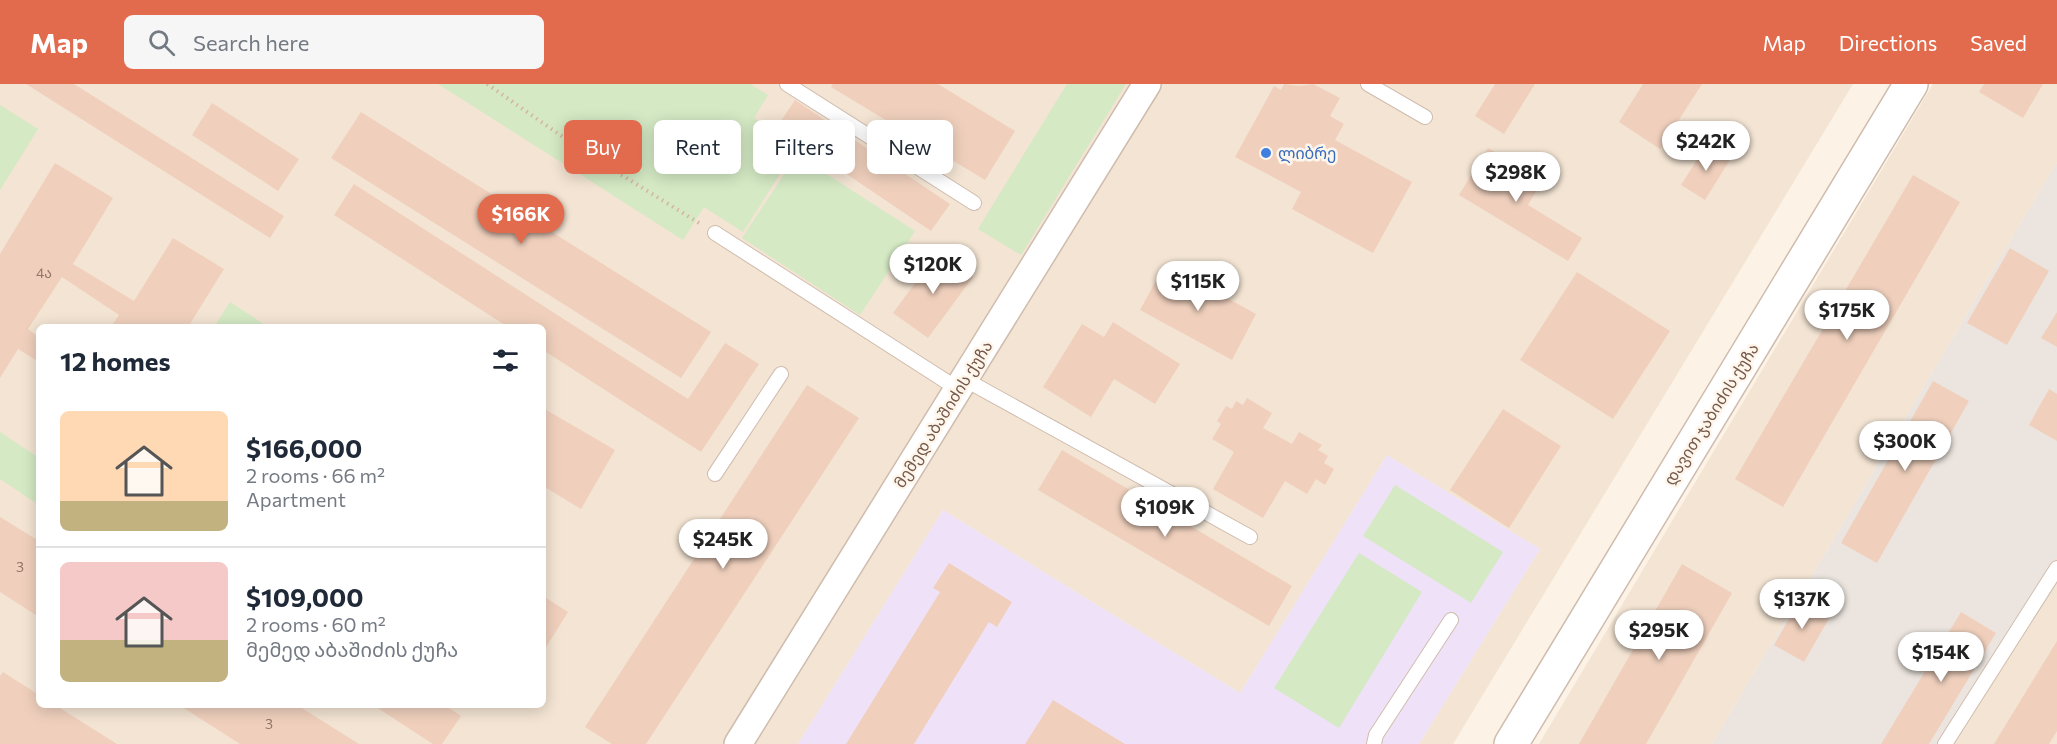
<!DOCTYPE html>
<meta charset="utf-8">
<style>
:root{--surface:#fff;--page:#f6f6f7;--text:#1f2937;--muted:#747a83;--line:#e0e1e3;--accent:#e36b4d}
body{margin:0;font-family:Commissioner,"Noto Sans Georgian",sans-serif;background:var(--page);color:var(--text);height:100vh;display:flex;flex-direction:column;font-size:22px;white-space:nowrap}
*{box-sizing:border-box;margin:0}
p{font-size:20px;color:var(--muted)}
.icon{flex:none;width:33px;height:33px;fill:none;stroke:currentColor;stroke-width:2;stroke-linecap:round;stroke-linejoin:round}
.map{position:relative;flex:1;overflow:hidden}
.sheet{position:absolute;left:36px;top:240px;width:510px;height:384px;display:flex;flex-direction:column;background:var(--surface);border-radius:9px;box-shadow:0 3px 15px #0003}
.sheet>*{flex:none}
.top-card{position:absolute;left:564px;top:36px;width:570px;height:54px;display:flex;gap:12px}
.price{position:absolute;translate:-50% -51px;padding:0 14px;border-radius:21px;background:#fff;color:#222;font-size:20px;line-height:39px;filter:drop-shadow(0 2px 3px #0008)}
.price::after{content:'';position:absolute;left:50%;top:36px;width:18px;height:14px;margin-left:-9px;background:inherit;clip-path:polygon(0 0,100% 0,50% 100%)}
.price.current{background:var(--accent);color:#fff}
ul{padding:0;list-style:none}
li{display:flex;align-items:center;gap:18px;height:150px;padding:0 24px}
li+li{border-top:2px solid var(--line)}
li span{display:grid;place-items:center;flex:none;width:168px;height:120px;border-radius:9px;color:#555}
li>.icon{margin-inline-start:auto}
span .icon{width:72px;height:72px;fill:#fffc;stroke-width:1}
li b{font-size:26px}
h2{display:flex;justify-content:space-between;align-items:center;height:72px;padding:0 24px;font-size:26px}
.chip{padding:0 21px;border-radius:9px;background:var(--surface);box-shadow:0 3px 15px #0003;font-size:21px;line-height:54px}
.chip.current{background:var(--accent);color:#fff}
header{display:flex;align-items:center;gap:36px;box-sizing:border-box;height:84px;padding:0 30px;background:var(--accent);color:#fff}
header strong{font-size:28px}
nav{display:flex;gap:33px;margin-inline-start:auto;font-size:21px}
.search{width:420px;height:54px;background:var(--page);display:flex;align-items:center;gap:15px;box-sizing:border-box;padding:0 21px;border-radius:9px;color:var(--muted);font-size:22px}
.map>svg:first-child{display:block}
.residential{fill:#f3e4d3;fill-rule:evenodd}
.industrial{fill:#ece5df}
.education{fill:#efe2f8}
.green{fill:#d4e9c4}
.building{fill:#f0d0bd}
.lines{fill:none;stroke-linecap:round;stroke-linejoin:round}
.service-casing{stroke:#cfbcae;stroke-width:16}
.minor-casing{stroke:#cfbcae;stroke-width:30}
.tertiary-casing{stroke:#cfbcae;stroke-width:36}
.path{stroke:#d5b4a0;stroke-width:4;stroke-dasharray:1.5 4.5;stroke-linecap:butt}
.service{stroke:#fff;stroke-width:14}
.minor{stroke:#fff;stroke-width:27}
.tertiary{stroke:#fff;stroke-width:33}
.shop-dot{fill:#3f7fe0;stroke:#fff6eb;stroke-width:2}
.labels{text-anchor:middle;stroke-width:5;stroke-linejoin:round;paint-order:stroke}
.number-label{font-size:14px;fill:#937668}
.shop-label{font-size:16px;fill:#366cbe;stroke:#fff6eb;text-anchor:start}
.street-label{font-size:16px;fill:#74584b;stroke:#fff6eb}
</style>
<header>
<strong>Map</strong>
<div class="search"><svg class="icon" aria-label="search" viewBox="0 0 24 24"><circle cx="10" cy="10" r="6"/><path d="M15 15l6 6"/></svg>Search here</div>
<nav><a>Map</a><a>Directions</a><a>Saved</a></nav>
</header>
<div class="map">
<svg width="2057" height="660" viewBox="0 0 2057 660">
<rect width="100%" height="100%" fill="#fcf2e5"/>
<path class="residential" d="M0 0H1853L1453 660H1419L1540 465 1387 371 1240 609 943 426 798 660H0ZM39 243H543V621H39Z
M1933 0H2057V78L1712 660H1539Z
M2057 474V660H1940Z"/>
<path class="industrial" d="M2057 78V474L1940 660H1712Z"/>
<path class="education" d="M1387 371 1540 465 1419 660H798L943 426 1240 609Z"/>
<path class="green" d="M438 0H750L768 11 754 34 798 62 743 148 704 123 683 156Z
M1067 0H1126L1021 171 978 145Z
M0 21 38 45 0 106Z
M797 71 915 147 860 231 742 154Z
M230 218 268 243H214Z
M0 348 39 374V421L0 395Z
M1395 401 1503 468 1471 519 1363 452Z
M1359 469 1422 508 1339 644 1274 604Z"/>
<path class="building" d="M26 0H74L284 132 270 154Z
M833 0H938L1015 47 985 96 831 3Z
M1284 0 1299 2 1313 0 1340 14 1330 32 1344 40 1335 56 1412 98 1373 169 1292 125 1301 108 1235 73 1274 2 1281 6Z
M1495 0H1535L1504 50 1475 32Z
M1643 0H1702L1660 65 1619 38Z
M1984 0H2043L2023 34 1979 8Z
M795 16 950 120 931 147 777 43Z
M212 19 299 75 278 107 192 51Z
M361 28 711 248 681 294 331 74Z
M1707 60 1731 74 1705 116 1681 101Z
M1488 64 1542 97 1528 121 1582 154 1568 177 1459 111Z
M55 79 113 114 73 180 134 217 173 154 224 185 188 243H111L119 231 62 193 28 245 39 253V278L18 265 0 294V170Z
M1913 91 1960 118 1783 423 1735 395Z
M354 100 688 315 725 259 759 280 701 368 543 266V243H508L334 131Z
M2010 164 2049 187 2007 261 1967 239Z
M938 168 973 193 928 254 893 229Z
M1165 180 1256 230 1232 276 1140 226Z
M1577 188 1670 247 1613 335 1520 276Z
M2057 228V263L2041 254Z
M1113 238 1180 280 1155 320 1114 295 1091 333 1043 303 1082 240 1104 253Z
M1933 297 1969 317 1877 479 1841 459Z
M807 301 859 334 646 660H612L585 643Z
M2049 305 2057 310V357L2029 341Z
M1247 314 1272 329 1263 344 1292 360 1299 348 1322 361 1318 366 1328 372 1324 379 1334 385 1325 401 1316 395 1307 410 1285 397 1263 434 1213 405 1234 368 1212 355 1221 340 1217 337 1226 322 1232 325 1236 317 1243 321Z
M543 324 615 366 581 425 543 402 545 368Z
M1503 325 1561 362 1509 444 1450 406Z
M1062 366 1292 502 1269 542 1038 406Z
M0 433 39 457V533L0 508Z
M949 479 1012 518 997 543 989 538 914 660H846L940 508 933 504Z
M1682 480 1732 509 1646 660H1579Z
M543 512 568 528 543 568Z
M1801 514 1831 531 1804 578 1774 561Z
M1961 528 1996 549 1929 660H1881Z
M2057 557V647L2049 660H1994Z
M3 588 39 611V621H55L117 660H0V592Z
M1053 616 1125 660H1025Z
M179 621H297L359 660H240Z
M373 621H444L461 632 442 660H433Z"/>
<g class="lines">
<g class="service-casing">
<path id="service" d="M787 0 974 119
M1368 0 1425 33
M715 149 958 305
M964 295 1250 453
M715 390 781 290
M1374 660 1376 651 1451 536
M1945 660 2057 484"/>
</g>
<g class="minor-casing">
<path id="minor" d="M738 660 1147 0"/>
</g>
<g class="tertiary-casing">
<path id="tertiary" d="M1511 660 1911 0"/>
</g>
<path class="path" d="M487 0 583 67 699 139"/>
<use href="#service" class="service"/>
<use href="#minor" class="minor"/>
<use href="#tertiary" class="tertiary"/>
</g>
<circle class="shop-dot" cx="1266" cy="69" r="6"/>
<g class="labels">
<g class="number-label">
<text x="44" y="194">4ა</text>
<text x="20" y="488">3</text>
<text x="269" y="645">3</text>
</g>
<g class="shop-label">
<text x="1278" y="75">ლიბრე</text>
</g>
<g class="street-label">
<text transform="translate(943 330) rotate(-58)" y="6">მემედ აბაშიძის ქუჩა</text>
<text transform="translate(1711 330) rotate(-58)" y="6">დავით ჯაბიძის ქუჩა</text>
</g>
</g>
</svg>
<b class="price" style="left:1706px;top:88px">$242K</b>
<b class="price" style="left:1516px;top:119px">$298K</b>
<b class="price current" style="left:521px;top:161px">$166K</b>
<b class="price" style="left:933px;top:211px">$120K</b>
<b class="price" style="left:1198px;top:228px">$115K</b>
<b class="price" style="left:1847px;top:257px">$175K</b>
<b class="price" style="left:1905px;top:388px">$300K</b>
<b class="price" style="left:1165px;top:454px">$109K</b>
<b class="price" style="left:723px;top:486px">$245K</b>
<b class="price" style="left:1802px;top:546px">$137K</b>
<b class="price" style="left:1659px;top:577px">$295K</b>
<b class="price" style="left:1941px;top:599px">$154K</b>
<div class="top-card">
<a class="chip current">Buy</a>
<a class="chip">Rent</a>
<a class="chip">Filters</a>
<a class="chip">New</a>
</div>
<section class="sheet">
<h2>12 homes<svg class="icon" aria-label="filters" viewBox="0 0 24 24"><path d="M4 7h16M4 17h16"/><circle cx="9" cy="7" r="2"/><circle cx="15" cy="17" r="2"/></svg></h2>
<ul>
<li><span style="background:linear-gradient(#ffd9b3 75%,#c2b280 0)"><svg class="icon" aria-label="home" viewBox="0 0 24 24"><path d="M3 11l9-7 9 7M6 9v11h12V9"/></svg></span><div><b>$166,000</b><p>2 rooms · 66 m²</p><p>Apartment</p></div></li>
<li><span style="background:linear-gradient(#f6c9c9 65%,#c2b280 0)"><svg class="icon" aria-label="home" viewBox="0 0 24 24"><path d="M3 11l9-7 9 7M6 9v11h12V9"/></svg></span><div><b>$109,000</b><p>2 rooms · 60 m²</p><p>მემედ აბაშიძის ქუჩა</p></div></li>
</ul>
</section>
</div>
